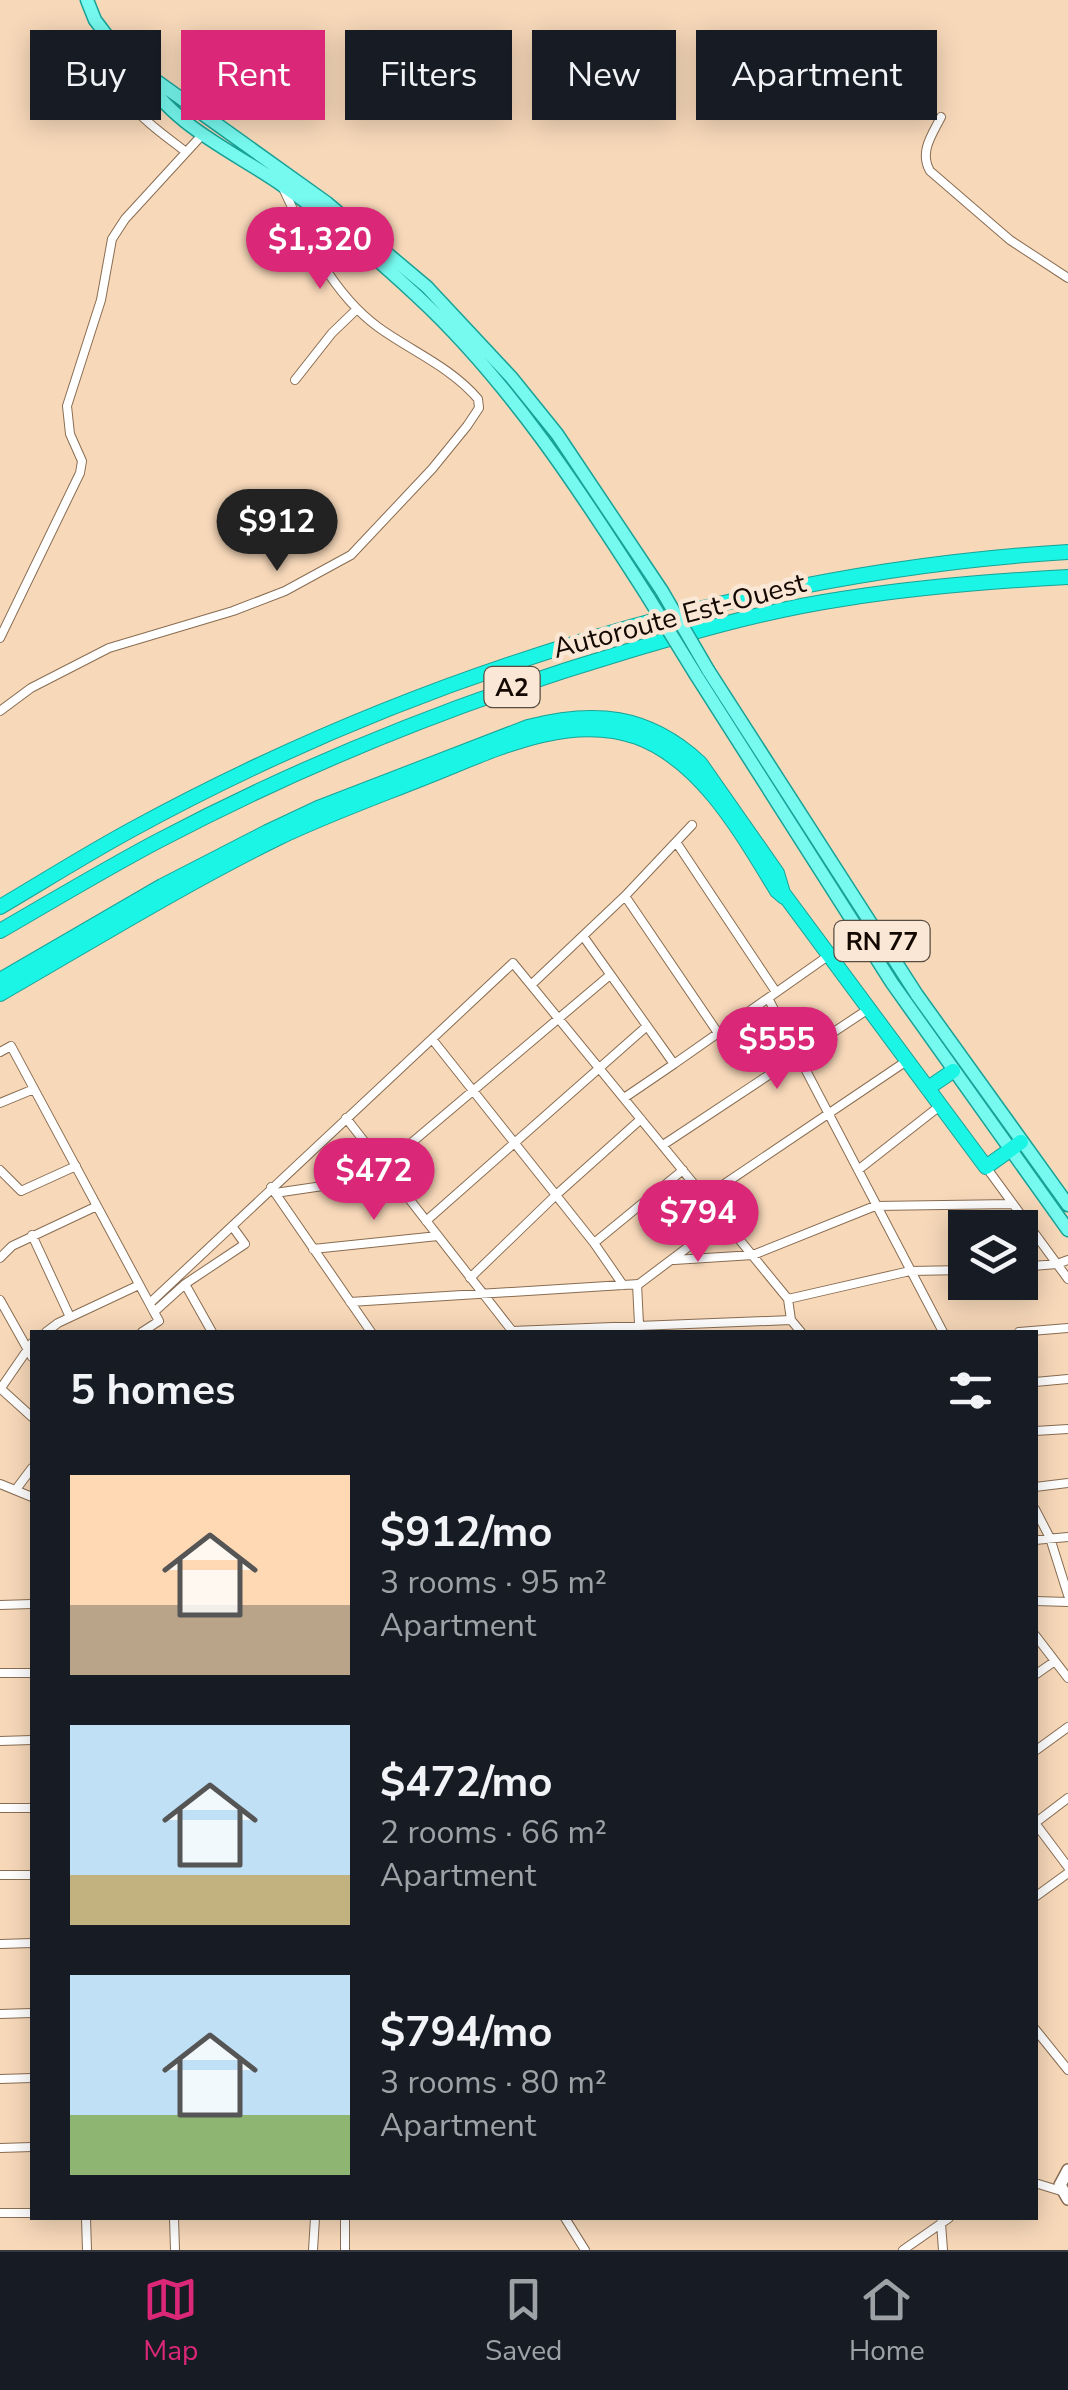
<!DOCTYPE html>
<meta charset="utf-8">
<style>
:root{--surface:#171b24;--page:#20242c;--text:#f1f3f6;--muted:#9ea1a6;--line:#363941;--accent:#db2777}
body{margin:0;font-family:"Nunito Sans",sans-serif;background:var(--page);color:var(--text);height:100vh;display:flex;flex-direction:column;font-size:38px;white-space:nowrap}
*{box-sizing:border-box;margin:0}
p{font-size:32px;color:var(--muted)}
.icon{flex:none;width:55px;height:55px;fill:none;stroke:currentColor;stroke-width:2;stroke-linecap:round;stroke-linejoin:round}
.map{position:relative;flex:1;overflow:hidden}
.details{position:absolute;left:30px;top:1330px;width:1008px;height:890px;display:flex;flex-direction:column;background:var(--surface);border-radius:0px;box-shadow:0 5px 25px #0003}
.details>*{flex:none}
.banner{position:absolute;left:30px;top:30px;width:1010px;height:90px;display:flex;gap:20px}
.controls{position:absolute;left:948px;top:1210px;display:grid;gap:20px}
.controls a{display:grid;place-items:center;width:90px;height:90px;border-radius:0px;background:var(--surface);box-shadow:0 5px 25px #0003;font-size:50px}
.price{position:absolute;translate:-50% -85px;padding:0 22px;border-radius:35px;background:var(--accent);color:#fff;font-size:32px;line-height:65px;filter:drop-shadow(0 2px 5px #0008)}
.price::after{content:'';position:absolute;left:50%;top:60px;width:30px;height:22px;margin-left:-15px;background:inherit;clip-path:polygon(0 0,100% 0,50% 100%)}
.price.on{background:#222;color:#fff}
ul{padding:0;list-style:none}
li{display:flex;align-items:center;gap:30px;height:250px;padding:0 40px}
li span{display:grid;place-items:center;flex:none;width:280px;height:200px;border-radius:0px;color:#555}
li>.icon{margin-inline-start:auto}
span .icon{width:120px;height:120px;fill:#fffc;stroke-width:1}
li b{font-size:42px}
h2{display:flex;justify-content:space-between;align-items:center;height:120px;padding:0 40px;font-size:42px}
.tag{padding:0 35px;border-radius:0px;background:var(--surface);box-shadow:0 5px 25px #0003;font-size:35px;line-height:90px}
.tag.on{background:var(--accent);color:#fff}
.menu{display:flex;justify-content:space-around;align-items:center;height:140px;border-top:2px solid var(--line);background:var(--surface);font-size:28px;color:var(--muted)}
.menu a{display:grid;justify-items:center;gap:5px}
.menu .on{color:var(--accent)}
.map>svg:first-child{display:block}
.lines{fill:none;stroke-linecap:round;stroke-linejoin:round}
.street-casing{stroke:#896d52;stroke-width:10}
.secondary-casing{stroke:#896d52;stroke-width:14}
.primary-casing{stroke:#18a296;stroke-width:15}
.highway-casing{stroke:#18a296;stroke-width:16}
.street{stroke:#fff;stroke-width:8}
.secondary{stroke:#fff;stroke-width:11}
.primary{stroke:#76f9ef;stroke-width:12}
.highway{stroke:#1af5e5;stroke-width:14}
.primary-bridge-casing{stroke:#18a296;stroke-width:15;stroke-linecap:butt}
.primary-bridge{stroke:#76f9ef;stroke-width:12}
.labels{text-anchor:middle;stroke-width:9;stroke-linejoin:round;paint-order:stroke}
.shield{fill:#fae7d5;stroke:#584c41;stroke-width:2.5}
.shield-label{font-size:25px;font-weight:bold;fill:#130902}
.street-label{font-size:28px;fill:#130902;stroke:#fae7d5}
</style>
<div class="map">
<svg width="1068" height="2250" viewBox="0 0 1068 2250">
<rect width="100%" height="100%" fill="#f7d8b9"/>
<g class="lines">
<g class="street-casing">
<path id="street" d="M110 42C110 99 145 120 186 152
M941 117C932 135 919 152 930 171L1010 240 1068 278
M295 380 332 333 357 309
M0 638 80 473 82 461 70 434 67 406 101 300 112 239 125 219 202 135
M0 711 31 688 109 648 233 611 285 591 351 555 432 469 467 426 479 408 478 399C451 367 411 351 378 327 333 294 306 238 283 188
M676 842 776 992
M625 896 718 1033
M583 936 674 1064 828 956
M531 985 625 896 692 825
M768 998 943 1332
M432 1039 594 1243 623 1285
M0 1052 11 1046 154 1312
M624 1098 674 1064
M0 1103 34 1089
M346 1118 513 1332
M663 1145 870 1008
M384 1166 610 975
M986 1167 1068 1279
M0 1170 21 1191 76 1166
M858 1170 941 1105
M271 1187 371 1332
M275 1193 391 1176
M705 1197 908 1060
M426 1221 647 1026
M32 1235 70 1317
M594 1243 683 1170
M313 1249 438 1236
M0 1258 12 1246 97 1206
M674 1260 753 1255 875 1206 1013 1204
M1020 1267 1057 1264 1068 1260
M470 1278 556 1195 641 1119
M185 1284 212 1332
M637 1284 639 1324
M788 1299 910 1271 965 1270
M0 1300 32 1357
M350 1302 639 1284 724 1220
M150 1303 513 963 788 1299 791 1320 801 1332
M512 1331 791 1320
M46 1332 58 1323 139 1285
M142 1332 159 1321 154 1312 185 1284 245 1244 232 1226
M1019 1332 1068 1328
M1035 1382 1068 1379
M0 1388 32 1417
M1 1388 32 1343
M1035 1431 1068 1429
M0 1484 32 1497
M1035 1487 1068 1483
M17 1488 32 1468
M1035 1509 1050 1538 1068 1595
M1035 1540 1068 1537
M1035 1601 1068 1602
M0 1605 32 1604
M1035 1635 1068 1678
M0 1673H32
M1035 1675 1055 1661
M0 1741 32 1740
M1035 1751 1068 1727
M1068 1798 1035 1823 1068 1867
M0 1808H32
M0 1875H32
M1035 1897 1068 1873
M0 1944 32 1943
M0 2014 32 2013
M1035 2029 1068 2070
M0 2079 32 2078
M0 2148 32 2147
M1035 2183 1061 2191
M0 2213H32
M86 2218 87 2250
M174 2218 175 2250
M565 2218 585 2250
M941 2223 943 2250
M313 2250 315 2218
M345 2250V2218
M903 2250 949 2218"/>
</g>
<g class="secondary-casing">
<path id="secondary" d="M1068 2170 1060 2185 1068 2199"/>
</g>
<g class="primary-casing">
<path id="primary" d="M87 0 95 20 123 57 327 203 427 287 511 377 557 434 662 591
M142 72C170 125 235 152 282 185 330 218 375 257 417 296 509 381 581 492 648 597
M708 670 917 995 1068 1205
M696 675 892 983 1068 1230"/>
</g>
<g class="highway-casing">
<path id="highway" d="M0 907C44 881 87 854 131 830 413 676 746 571 1068 552
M0 931C52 901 105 869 158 841 308 762 466 699 628 651 699 630 769 610 842 599 917 587 992 581 1068 577
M0 980 162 886 267 832 318 808 528 727C594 710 647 714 700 763L777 873 783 893 986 1167 1021 1142
M0 994C92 941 183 885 278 838 326 815 376 797 426 777 490 752 567 712 637 737 702 761 742 834 777 891L784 897
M928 1088 953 1071"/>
</g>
<use href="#street" class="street"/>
<use href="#secondary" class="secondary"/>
<use href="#primary" class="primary"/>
<use href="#highway" class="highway"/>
<g class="primary-bridge-casing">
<path id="primary-bridge" d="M662 591 708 670
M648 597 696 675"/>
</g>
<use href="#primary-bridge" class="primary-bridge"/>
</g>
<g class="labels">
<g class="shield">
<rect x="484.5" y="667" width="55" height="40" rx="8"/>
<rect x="834.5" y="921" width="95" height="40" rx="8"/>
</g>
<g class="shield-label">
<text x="512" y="696">A2</text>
<text x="882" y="950">RN 77</text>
</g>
<g class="street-label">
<text transform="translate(679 615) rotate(-15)" y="10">Autoroute Est-Ouest</text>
</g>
</g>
</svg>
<div class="controls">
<a><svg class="icon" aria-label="layers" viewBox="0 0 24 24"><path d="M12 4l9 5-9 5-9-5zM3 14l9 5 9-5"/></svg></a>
</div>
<b class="price" style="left:320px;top:292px">$1,320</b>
<b class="price on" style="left:277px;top:574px">$912</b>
<b class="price" style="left:777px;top:1092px">$555</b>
<b class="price" style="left:374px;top:1223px">$472</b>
<b class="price" style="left:698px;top:1265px">$794</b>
<div class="banner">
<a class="tag">Buy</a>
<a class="tag on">Rent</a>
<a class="tag">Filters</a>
<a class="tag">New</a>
<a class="tag">Apartment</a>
</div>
<section class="details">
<h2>5 homes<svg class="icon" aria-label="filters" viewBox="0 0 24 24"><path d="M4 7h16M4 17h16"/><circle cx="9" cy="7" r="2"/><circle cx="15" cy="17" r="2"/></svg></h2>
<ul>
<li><span style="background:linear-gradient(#ffd9b3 65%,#b9a48a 0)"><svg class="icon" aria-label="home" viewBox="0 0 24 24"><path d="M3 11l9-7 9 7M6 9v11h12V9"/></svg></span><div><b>$912/mo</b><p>3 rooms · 95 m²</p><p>Apartment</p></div></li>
<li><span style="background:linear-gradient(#bfe0f5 75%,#c2b280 0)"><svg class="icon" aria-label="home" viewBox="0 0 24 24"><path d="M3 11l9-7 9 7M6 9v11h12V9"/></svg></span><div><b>$472/mo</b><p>2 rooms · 66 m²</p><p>Apartment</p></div></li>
<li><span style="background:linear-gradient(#bfe0f5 70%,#8fb573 0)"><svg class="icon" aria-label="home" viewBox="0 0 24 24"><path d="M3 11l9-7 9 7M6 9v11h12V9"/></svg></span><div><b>$794/mo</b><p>3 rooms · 80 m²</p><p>Apartment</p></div></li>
</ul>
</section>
</div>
<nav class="menu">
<a class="on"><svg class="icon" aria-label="map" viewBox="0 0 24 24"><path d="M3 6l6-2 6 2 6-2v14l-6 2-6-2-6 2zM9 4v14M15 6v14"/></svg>Map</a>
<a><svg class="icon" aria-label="saved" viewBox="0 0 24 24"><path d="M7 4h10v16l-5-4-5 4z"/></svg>Saved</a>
<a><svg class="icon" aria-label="home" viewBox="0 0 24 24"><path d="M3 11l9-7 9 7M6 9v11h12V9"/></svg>Home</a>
</nav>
